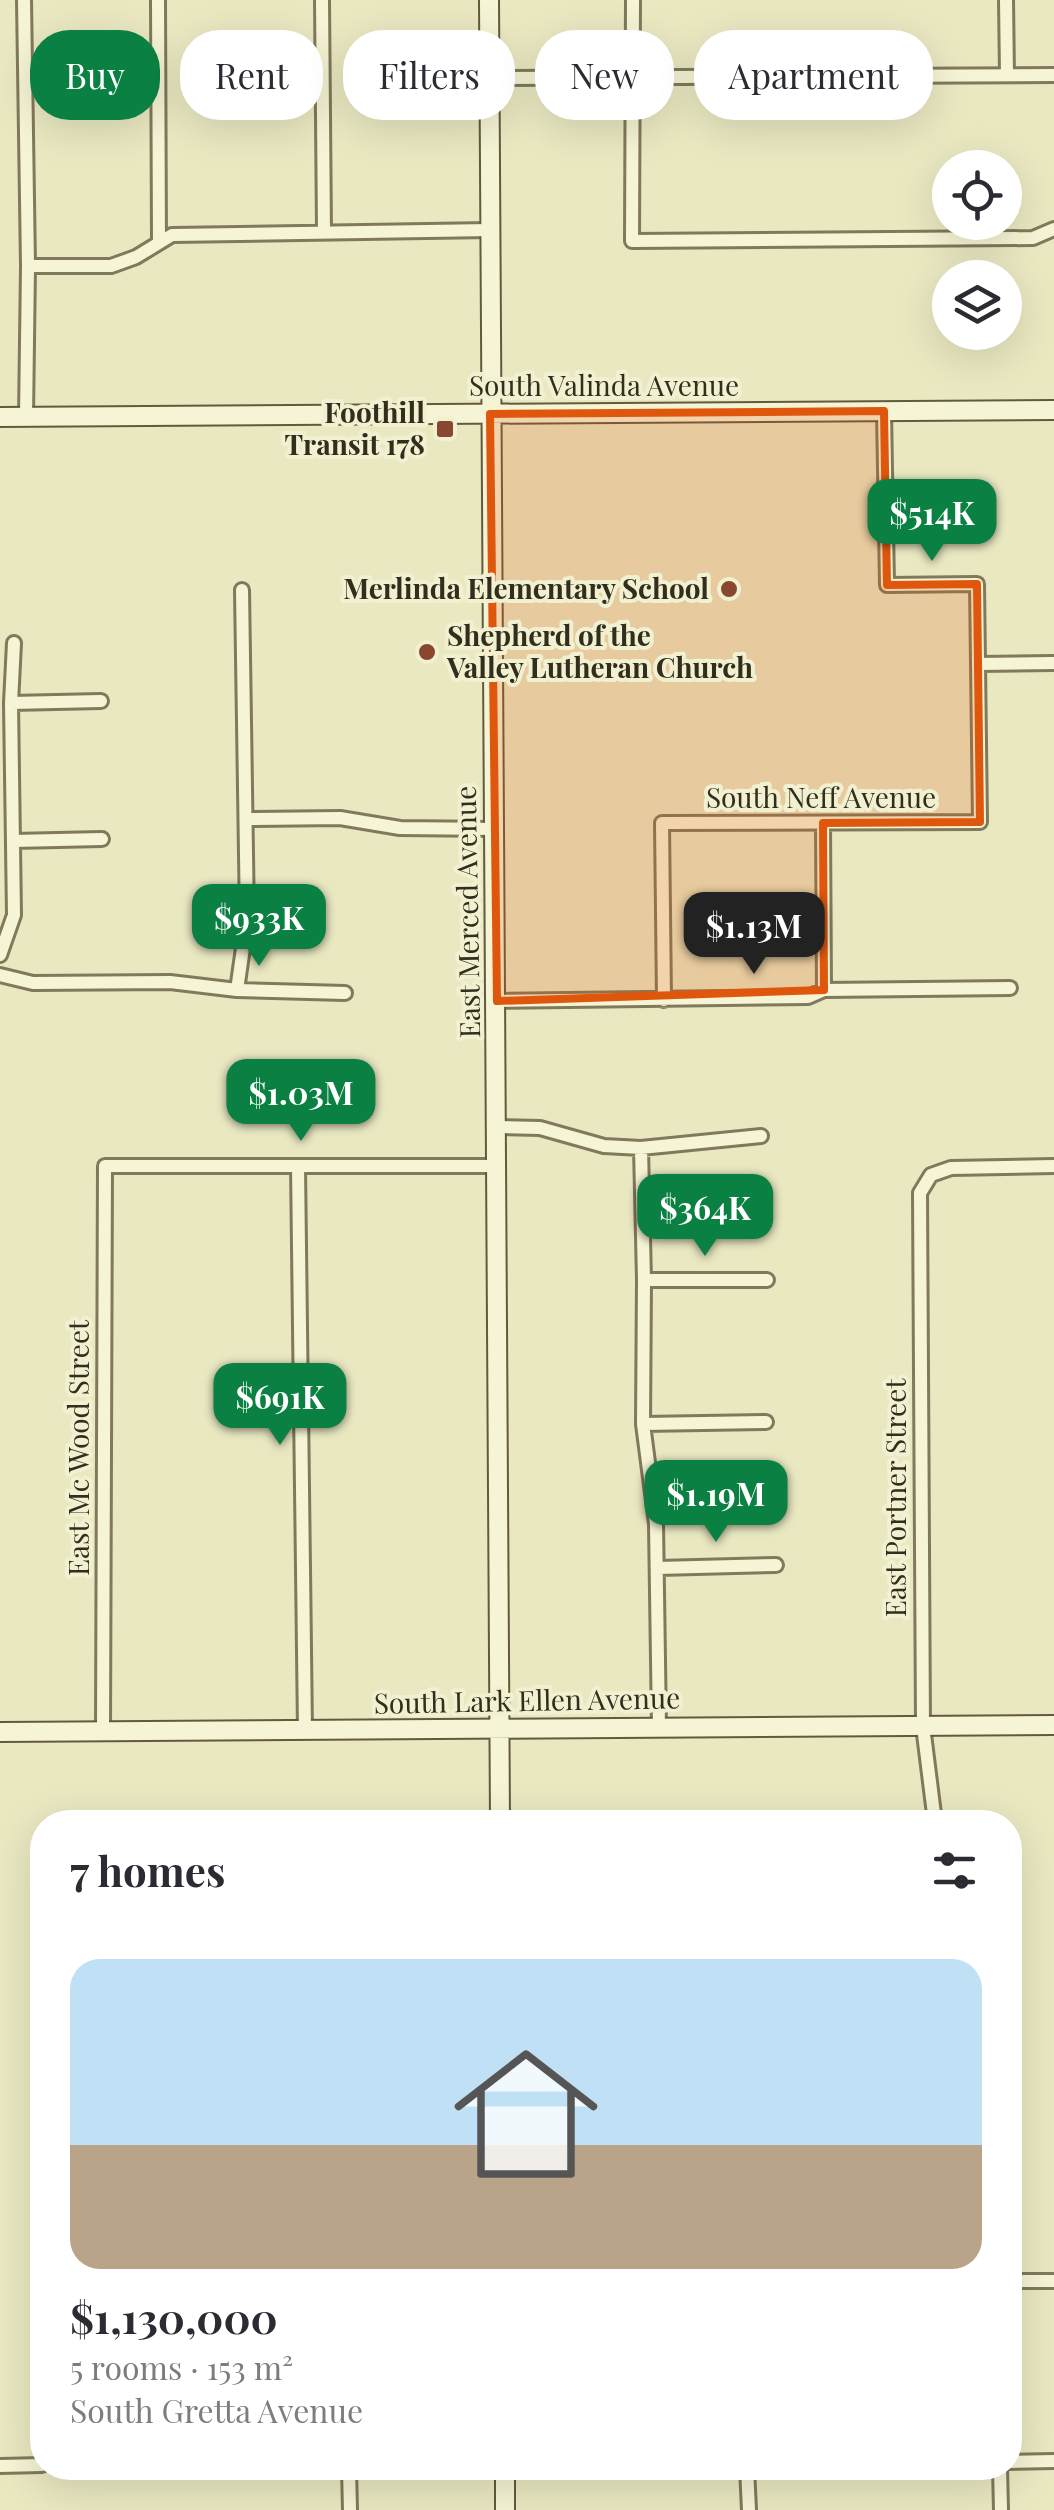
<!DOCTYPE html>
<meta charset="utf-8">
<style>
:root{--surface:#fff;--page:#f7f7f7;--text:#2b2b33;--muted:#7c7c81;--line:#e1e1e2;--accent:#0b8043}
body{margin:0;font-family:"Playfair Display",serif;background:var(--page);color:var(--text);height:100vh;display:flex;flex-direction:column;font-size:38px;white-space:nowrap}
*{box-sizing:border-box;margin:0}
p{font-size:32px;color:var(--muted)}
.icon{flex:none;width:55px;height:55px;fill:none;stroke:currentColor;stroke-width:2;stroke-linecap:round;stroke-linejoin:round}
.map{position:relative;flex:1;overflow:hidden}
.side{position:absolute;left:30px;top:1810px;width:992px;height:670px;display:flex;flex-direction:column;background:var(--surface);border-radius:40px;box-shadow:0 10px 40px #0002}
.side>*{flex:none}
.hud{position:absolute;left:30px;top:30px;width:995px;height:90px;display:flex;gap:20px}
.fabs{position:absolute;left:932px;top:150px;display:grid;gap:20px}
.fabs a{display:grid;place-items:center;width:90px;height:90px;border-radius:50%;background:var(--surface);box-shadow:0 10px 40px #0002;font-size:50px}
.price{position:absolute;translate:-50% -85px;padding:0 22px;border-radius:20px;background:var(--accent);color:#fff;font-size:32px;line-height:65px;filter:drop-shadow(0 2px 5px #0008)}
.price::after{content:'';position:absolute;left:50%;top:60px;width:30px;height:22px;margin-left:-15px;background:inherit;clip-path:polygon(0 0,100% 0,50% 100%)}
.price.active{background:#222;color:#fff}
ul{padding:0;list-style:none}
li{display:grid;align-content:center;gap:20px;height:530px;padding:0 40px}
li+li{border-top:2px solid var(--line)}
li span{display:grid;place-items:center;height:310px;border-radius:30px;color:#555}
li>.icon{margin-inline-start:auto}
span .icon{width:180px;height:180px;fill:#fffc;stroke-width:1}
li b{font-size:42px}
h2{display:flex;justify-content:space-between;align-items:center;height:120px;padding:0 40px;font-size:42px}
.pill{padding:0 35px;border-radius:40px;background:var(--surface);box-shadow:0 10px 40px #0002;font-size:35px;line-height:90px}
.pill.active{background:var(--accent);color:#fff}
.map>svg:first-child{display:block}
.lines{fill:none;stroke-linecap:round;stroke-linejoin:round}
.street-casing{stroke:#81795b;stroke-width:18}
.secondary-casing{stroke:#635a3e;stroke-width:22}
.street{stroke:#f5f4d4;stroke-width:12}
.secondary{stroke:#f5f4d4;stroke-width:18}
.marked{fill:#df570d;fill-opacity:0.2;stroke:#df570d;stroke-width:8;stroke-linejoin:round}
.poi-dot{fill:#8a4730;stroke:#f1f0d0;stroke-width:4}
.labels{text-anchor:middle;stroke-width:8;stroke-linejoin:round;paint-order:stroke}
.street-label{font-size:28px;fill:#322d1d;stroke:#f1f0d0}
.poi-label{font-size:28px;font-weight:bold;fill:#322d1d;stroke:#f1f0d0;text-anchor:end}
</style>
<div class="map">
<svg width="1054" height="2510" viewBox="0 0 1054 2510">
<rect width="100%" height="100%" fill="#e9e8c1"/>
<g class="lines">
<g class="street-casing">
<path id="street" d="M24 0 28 266 26 417
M158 0 159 242
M322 0 324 231
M633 0 632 241 1033 238 1054 229
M1006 0 1007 75
M489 78 1054 75
M28 266H111L136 257 172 235 490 230
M978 664 1054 663
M11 703 101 701
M246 819 340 818 400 828 494 829
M823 823 824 990
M13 841 102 839
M0 955 14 915 11 703 14 643
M0 975 33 983 170 982 237 990 345 993
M237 990 247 920 242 590
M664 1000 662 823 980 822 977 584 887 585 884 411
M497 1001 808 997 824 990 1010 988
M498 1127 540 1128 604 1146 641 1148 761 1136
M641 1148 644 1280 643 1424 656 1524 659 1727
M298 1166 305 1730
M644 1280H767
M643 1424 766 1422
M658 1568 776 1565
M103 1730 105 1166H498
M935 1822 923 1726 920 1193 931 1175 951 1168 1054 1166
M1010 2281H1054
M1010 2462 1054 2461
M0 2466 42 2465
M349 2468 350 2510
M747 2468 749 2510
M1000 2468 1001 2510"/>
</g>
<g class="secondary-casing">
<path id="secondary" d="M489 0 500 1822
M0 417 1054 410
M0 1732 1054 1725
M505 2468V2510"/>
</g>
<use href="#street" class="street"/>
<use href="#secondary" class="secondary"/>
</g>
<path class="marked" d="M884 411 887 585 977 584 980 822 823 823 824 990 497 1001 490 414Z"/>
<g class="poi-dot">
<rect x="435" y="419" width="20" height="20" rx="5"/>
<circle cx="729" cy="589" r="10"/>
<circle cx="427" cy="652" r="10"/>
</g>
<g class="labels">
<g class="street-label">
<text x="604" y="396">South Valinda Avenue</text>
<text x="821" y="808">South Neff Avenue</text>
<text transform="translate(468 912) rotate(-91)" y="10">East Merced Avenue</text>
<text transform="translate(79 1448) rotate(-90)" y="10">East Mc Wood Street</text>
<text transform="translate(896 1498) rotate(-90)" y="10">East Portner Street</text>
<text transform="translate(527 1701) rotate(-1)" y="10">South Lark Ellen Avenue</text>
</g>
<g class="poi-label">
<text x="425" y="423">Foothill<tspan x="425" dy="32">Transit 178</tspan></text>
<text x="709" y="599">Merlinda Elementary School</text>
<text x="447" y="646" text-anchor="start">Shepherd of the<tspan x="447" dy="32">Valley Lutheran Church</tspan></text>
</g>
</g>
</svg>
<div class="fabs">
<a><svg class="icon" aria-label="locate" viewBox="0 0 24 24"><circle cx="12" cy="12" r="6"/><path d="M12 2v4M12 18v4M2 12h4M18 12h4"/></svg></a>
<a><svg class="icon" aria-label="layers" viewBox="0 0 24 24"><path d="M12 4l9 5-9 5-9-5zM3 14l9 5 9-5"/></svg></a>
</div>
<b class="price" style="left:932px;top:564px">$514K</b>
<b class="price" style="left:259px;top:969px">$933K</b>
<b class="price active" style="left:754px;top:977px">$1.13M</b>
<b class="price" style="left:301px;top:1144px">$1.03M</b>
<b class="price" style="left:705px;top:1259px">$364K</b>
<b class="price" style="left:280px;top:1448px">$691K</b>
<b class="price" style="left:716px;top:1545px">$1.19M</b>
<div class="hud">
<a class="pill active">Buy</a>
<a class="pill">Rent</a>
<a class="pill">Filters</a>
<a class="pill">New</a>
<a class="pill">Apartment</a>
</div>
<section class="side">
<h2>7 homes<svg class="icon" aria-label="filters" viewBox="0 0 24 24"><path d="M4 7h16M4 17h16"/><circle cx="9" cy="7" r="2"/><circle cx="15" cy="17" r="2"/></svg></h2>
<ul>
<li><span style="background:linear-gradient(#bfe0f5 60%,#b9a48a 0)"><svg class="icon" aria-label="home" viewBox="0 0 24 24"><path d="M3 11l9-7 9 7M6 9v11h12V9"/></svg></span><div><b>$1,130,000</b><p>5 rooms · 153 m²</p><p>South Gretta Avenue</p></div></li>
</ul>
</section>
</div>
